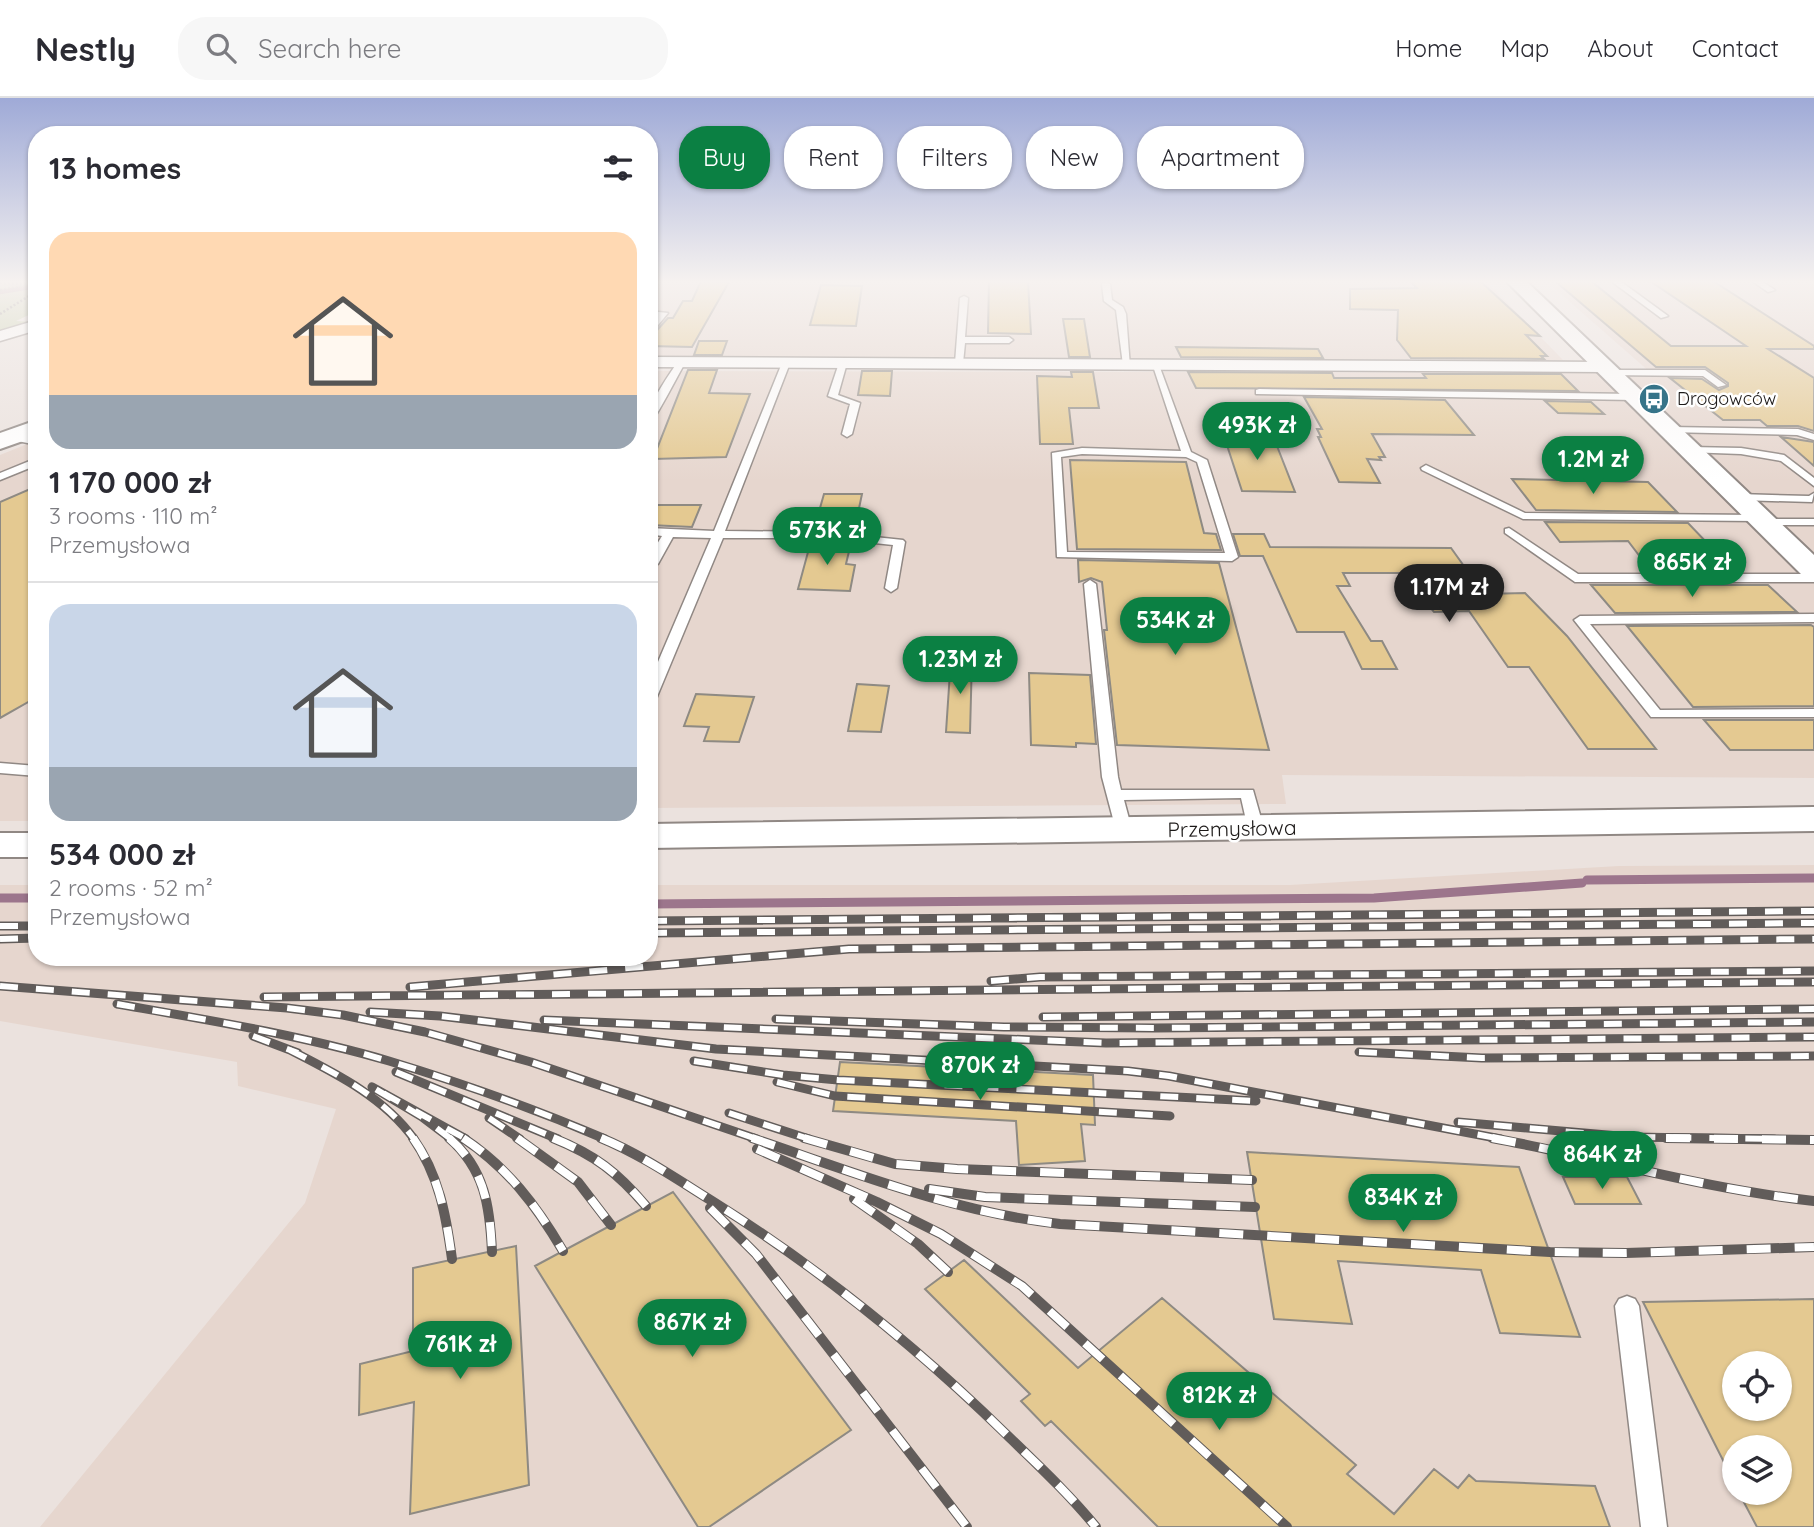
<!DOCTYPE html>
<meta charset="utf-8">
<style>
:root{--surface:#fff;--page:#f7f7f7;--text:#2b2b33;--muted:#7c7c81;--line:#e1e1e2;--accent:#0b8043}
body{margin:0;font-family:Quicksand,sans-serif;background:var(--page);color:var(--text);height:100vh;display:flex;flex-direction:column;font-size:26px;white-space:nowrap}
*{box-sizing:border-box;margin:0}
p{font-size:23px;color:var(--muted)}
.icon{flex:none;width:38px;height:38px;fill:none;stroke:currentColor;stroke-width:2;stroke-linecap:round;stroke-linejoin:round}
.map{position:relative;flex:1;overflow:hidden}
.drawer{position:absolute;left:28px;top:28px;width:630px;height:840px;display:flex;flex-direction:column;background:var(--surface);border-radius:28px;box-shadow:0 2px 5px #0004}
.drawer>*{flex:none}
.banner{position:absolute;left:679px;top:28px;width:665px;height:63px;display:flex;gap:14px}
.tools{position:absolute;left:1722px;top:1253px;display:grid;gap:14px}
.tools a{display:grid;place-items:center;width:70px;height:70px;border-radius:50%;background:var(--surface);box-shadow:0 2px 5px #0004;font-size:35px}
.price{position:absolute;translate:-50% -60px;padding:0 16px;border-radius:24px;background:var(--accent);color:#fff;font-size:23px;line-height:46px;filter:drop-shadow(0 2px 4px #0008)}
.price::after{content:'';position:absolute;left:50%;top:42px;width:21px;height:16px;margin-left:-10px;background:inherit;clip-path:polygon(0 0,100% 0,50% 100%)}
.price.active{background:#222;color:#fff}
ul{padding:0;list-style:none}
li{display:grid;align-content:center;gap:14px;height:371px;padding:0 21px}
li+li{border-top:2px solid var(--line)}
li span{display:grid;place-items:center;height:217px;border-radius:21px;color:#555}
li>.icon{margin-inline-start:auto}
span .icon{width:126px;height:126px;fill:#fffc;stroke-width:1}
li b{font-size:30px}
h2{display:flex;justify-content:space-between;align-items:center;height:84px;padding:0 21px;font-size:30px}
.pill{padding:0 24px;border-radius:28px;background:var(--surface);box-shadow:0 2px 5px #0004;font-size:24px;line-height:63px}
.pill.active{background:var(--accent);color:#fff}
header{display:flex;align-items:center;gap:42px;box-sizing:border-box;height:98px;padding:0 35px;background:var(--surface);border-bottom:2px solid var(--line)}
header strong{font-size:33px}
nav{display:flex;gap:38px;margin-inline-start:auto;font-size:24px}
.search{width:490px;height:63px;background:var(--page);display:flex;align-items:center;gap:18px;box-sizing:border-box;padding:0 24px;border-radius:28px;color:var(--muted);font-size:26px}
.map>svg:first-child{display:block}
.built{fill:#e6d6ce;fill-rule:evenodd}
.green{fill:#c3cda6}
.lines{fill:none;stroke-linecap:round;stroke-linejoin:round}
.stream-far1{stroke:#9c758c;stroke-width:4.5}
.stream{stroke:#9c758c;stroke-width:9}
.building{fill:#e4c991;stroke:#8e8a83;stroke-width:2;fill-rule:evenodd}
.service-casing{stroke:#908884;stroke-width:3}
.minor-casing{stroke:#908884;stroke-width:3}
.tertiary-casing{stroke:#908884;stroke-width:4}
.path{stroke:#7d7775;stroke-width:2.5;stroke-dasharray:2 2;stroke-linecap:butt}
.service{fill:#fff;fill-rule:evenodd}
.minor{fill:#fff;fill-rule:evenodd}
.tertiary{fill:#fff;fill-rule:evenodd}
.rail-far1-casing{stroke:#615c5a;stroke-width:9}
.rail-casing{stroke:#615c5a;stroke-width:10}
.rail-far1{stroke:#fff;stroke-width:6;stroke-dasharray:18;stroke-linecap:butt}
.rail{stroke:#fff;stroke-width:8;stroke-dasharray:24;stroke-linecap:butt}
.labels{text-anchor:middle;stroke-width:5;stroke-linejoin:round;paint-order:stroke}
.far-poi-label{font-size:18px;fill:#1d1a19;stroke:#fff;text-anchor:start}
.street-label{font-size:21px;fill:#1d1a19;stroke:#fff}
</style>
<header>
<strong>Nestly</strong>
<div class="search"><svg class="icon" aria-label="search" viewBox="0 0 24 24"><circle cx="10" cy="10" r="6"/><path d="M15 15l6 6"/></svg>Search here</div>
<nav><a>Home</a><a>Map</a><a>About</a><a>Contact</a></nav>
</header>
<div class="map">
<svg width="1814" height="1429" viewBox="0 0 1814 1429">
<rect width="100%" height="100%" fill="#ebe2de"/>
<path class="built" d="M649 183H1486L1563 262 649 258Z
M1546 183H1814V680L1282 677 1286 706 649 710V273L1651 275Z
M37 342V723H0V357Z
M1814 767V1429H1610L1595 1388 1505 1384 1517 1429 1469 1377 1458 1390 1434 1371 1404 1405 1408 1429 1347 1376 1356 1366 1163 1200 1078 1270 964 1162 925 1192 1030 1296 1045 1327 1051 1323 1158 1429H709L851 1332 672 1094 536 1168 698 1429H40L305 1105 336 1011 238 988 237 964 0 923V787H37V859H649V787H1290L1619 768ZM1093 978 1095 1027 834 1013ZM1083 1040 1085 1063 1019 1067ZM1247 1054 1519 1069 1580 1239 1500 1234 1481 1172 1338 1163 1351 1226 1274 1221ZM516 1148 529 1387 410 1416 414 1304 359 1317 360 1266 413 1252V1170ZM1734 1265H1780V1311H1734ZM1734 1349H1780V1395H1734Z"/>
<path class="green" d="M0 183H37V213L16 223 35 224 0 236Z"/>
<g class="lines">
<path class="stream-far1" d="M0 194 37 188"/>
<path class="stream" d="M1587 782 1814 780
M0 800H37
M649 806 1374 800 1582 785"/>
</g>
<path class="building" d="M701 183 729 184 692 249 649 248V241L668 220H673L683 203H692Z
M989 183 1028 184 1031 236 988 235Z
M1410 183H1480L1540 238 1526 237 1547 258H1541L1544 261 1411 260 1397 242 1398 212 1350 211V191L1417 190Z
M1555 183H1591L1671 248H1746L1650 183H1713L1814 248V251H1768L1814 280V333L1798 328H1767L1760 322H1723L1670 280 1702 281 1719 292 1728 288V285L1705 269H1656Z
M821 187 862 188 856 228 810 227Z
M1063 221H1084L1090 259H1069Z
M699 243H727L722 257H694Z
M1176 249 1318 251 1323 260 1181 259Z
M688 272H717L709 295 750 296 726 359 653 361Z
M862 273H892L890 298 858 297Z
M1071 274H1093L1099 310H1069L1073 346H1040L1037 278 1072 279Z
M1188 274 1332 275 1334 280H1426L1423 276H1561L1578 293 1196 290Z
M1304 299 1445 302 1474 337 1372 336 1385 359H1379L1381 362 1367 361 1380 385 1339 384 1318 339H1321L1317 331H1322Z
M1545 303 1591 304 1604 316 1558 315Z
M1221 329 1246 330 1250 338H1273L1295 394 1242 393Z
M1781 339 1814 344V368Z
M1070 362 1186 364 1204 435 1216 436 1221 452 1077 451Z
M1512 381 1648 384 1677 414 1536 412Z
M37 388V599L0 620V404Z
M824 396H862L854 434 814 431Z
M649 407H701L692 429 649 427Z
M1545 424 1688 425 1734 473H1651L1628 443 1560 444Z
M1233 436H1264L1270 449 1451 450 1484 496 1525 495 1567 538 1656 651H1588L1529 569H1508L1469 513 1434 514 1402 475H1343L1350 488H1337L1371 543H1382L1397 571H1362L1344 534H1297L1263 458H1240Z
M811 443 851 445 846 466 855 467 850 493 798 491Z
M1078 462 1219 465 1269 652 1117 647 1104 532H1107L1102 484 1091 480 1079 484Z
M1591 487H1768L1797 514 1615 515Z
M1811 527 1814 529V608L1693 609 1627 528Z
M951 559 972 560 970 635 946 634Z
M1029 575 1090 577 1096 646 1076 645V649L1031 647Z
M857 586 889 588 881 634 848 633Z
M696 596 754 599 739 644 704 643 709 629 684 628Z
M1704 622H1814V652H1730Z
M840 964 1093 977 1095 1027 1081 1026 1085 1063 1019 1067 1016 1023 833 1013Z
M1247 1054 1519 1069 1580 1239 1500 1235 1481 1172 1338 1163 1352 1226 1274 1221Z
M1563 1079H1627L1641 1106H1575Z
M673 1094 851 1332 709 1429H698L535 1168Z
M516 1148 529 1387 410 1416 414 1304 359 1317 360 1266 413 1253V1170Z
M964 1162 1078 1270 1162 1200 1356 1367 1347 1376 1394 1416 1434 1371 1458 1390 1469 1377 1476 1383 1595 1388 1610 1429H1158L1051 1323 1045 1328 1021 1303 1030 1296 925 1191Z
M1814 1201V1429H1757L1739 1395H1780V1349H1734V1384L1643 1204ZM1734 1265H1780V1311H1734Z"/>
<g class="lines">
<g class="service-casing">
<path id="service" d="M1611 183H1620L1668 218 1661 220Z
M1752 183H1761L1775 192 1768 194Z
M1106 184 1110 186 1112 202 1123 209 1126 216 1130 269 1123 267 1116 212 1104 203 1102 186Z
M964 198 968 200 965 239H1009L1013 242 1009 245H965L963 265 959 268 955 265 960 200Z
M649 213 668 215 649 238V230L658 217H649Z
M786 262 790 265 725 433 828 434 903 442 905 444 897 490 891 494 885 490 893 447 828 440H723L656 601 649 605V585L711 440 673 439 658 466 649 467V459L662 438 649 436V430L714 433 782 265Z
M843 262 847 265 838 297 860 305 852 336 847 339 842 336 850 306 828 298 839 265Z
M678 263 685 265C679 275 654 324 649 327 649 302 665 284 678 263Z
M1152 265 1159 267 1191 354 1207 362 1238 459 1232 463 1057 459 1052 355 1082 350 1181 353ZM1082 356 1186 359 1197 364 1225 455 1067 454 1061 359Z
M1609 272H1705L1726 287 1718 289 1703 278 1606 277V273Z
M1259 291 1635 296 1640 299 1635 302 1256 296V292Z
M1669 329 1798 331 1814 336V342L1797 337 1666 334 1664 332Z
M12 336 37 341V347L8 341V337Z
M1690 349 1741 350 1784 357 1814 380V388L1781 363 1741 356 1686 354V350Z
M37 360V367L0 382V375Z
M1426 367 1525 415 1759 417 1764 421H1814V427H1763L1758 423 1523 421 1422 372 1421 370Z
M1814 395 1812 404 1738 402 1733 399 1738 396 1809 398Z
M1509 430 1578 476H1814V484H1575L1505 435V431Z
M1090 482 1096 486 1118 679 1121 692H1253L1264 731 1262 734H1250L1248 731 1241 700 1124 702 1132 732 1124 737 1116 732 1102 679 1084 486Z
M1814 516V524L1590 526 1660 612 1814 611V619H1651L1574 522 1580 518Z
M0 665 37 668V678L0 675Z
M1627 1198 1635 1201 1639 1208 1667 1429H1641L1615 1208 1619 1201Z"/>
</g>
<g class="minor-casing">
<path id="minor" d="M37 222V232L0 243V233Z
M649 259 1604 264 1613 269 1604 274 649 269Z"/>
</g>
<g class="tertiary-casing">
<path id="tertiary" d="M1506 183H1526L1814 457V482L1804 479Z
M37 322V338L0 351V335Z
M1814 709V733L649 750V726Z
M0 735H37V759H0Z"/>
</g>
<path class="path" d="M0 185 27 186
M0 192 37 186
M0 216 37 193"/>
<use href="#service" class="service"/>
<use href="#minor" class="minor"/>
<use href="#tertiary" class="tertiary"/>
<g class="rail-far1-casing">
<path id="rail-far1" d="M649 823 1814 813
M0 828H37
M649 835 1814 825
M0 841 37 840
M991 883 1040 879 1814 873
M0 888 287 910 343 917 425 934 531 964 757 1041
M410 889 849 851 1814 841
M264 899 1814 884
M117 906C208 922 300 937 389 963 462 985 535 1011 605 1041
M370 914 440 918 716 951 1128 973 1169 978 1501 1041
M1043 919 1814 911
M776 921 1004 929 1155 930 1814 924
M544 922 1106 945 1814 939
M253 938 298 955
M290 952C335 975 384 999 414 1041
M1359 954 1482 960 1814 958
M694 963 783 977 838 982 1256 1003
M396 974 558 1041
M777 984 835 998 1170 1018
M729 1015 809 1041
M489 1020 520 1041
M1458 1024 1630 1039 1774 1041
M451 1041 422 1019 372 989 466 1041"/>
</g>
<g class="rail-casing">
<path id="rail" d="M413 1040C439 1077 446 1117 452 1161
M449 1040C485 1071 490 1109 492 1154
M463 1040C508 1070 536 1107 563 1153
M517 1040 578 1084 611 1127
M553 1040C595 1057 617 1074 646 1108
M601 1040C640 1056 675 1080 712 1103 819 1170 917 1249 1007 1337 1038 1367 1069 1396 1096 1429
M752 1040C853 1074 953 1114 1060 1126L1550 1154 1626 1155 1814 1149
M804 1040 895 1066 957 1071 1252 1082
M1492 1040C1600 1060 1704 1091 1814 1103
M1666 1040 1814 1042
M757 1051 877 1104 941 1136 1022 1188 1287 1429
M929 1091 985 1099 1255 1109
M854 1101 918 1146 948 1174
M710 1110 756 1156 967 1429"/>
</g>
<use href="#rail-far1" class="rail-far1"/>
<use href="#rail" class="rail"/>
</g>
<linearGradient id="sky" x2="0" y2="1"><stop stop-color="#9faad7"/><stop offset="0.48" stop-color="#f6f2f0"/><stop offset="1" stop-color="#f6f2f0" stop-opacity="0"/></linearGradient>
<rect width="1814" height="383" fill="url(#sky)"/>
<defs>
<g id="bus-disc" transform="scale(1.575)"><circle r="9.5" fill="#367489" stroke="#fff"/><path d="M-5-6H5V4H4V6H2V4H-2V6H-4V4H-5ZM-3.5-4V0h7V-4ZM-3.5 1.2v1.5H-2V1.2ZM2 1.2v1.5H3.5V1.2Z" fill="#fff"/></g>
</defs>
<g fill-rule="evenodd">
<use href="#bus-disc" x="1654" y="301"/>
</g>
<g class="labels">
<g class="far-poi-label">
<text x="1677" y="307">Drogowców</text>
</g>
<g class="street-label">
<text transform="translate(1232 731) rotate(-1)" y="7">Przemysłowa</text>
</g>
</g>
</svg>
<div class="tools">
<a><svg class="icon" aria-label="locate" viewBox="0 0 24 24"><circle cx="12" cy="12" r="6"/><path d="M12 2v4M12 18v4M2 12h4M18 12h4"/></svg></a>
<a><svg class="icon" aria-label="layers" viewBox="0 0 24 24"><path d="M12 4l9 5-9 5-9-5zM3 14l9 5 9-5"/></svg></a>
</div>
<b class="price" style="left:1257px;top:364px">493K zł</b>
<b class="price" style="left:1593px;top:398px">1.2M zł</b>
<b class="price" style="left:827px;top:469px">573K zł</b>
<b class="price" style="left:1692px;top:501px">865K zł</b>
<b class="price active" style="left:1449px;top:526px">1.17M zł</b>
<b class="price" style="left:1175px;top:559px">534K zł</b>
<b class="price" style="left:960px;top:598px">1.23M zł</b>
<b class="price" style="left:980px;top:1004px">870K zł</b>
<b class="price" style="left:1602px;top:1093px">864K zł</b>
<b class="price" style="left:1403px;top:1136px">834K zł</b>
<b class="price" style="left:692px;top:1261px">867K zł</b>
<b class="price" style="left:460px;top:1283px">761K zł</b>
<b class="price" style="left:1219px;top:1334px">812K zł</b>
<div class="banner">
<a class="pill active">Buy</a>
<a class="pill">Rent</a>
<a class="pill">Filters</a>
<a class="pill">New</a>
<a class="pill">Apartment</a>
</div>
<section class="drawer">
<h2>13 homes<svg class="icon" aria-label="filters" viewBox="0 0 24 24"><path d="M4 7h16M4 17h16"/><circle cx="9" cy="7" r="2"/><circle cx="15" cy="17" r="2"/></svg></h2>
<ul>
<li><span style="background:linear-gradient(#ffd9b3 75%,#9aa5b1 0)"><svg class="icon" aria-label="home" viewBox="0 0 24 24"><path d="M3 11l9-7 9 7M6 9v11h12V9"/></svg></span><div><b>1 170 000 zł</b><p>3 rooms · 110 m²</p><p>Przemysłowa</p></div></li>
<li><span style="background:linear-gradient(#c9d6e8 75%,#9aa5b1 0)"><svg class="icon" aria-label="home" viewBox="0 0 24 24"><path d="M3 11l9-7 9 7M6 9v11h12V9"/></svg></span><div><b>534 000 zł</b><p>2 rooms · 52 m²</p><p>Przemysłowa</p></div></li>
</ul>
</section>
</div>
